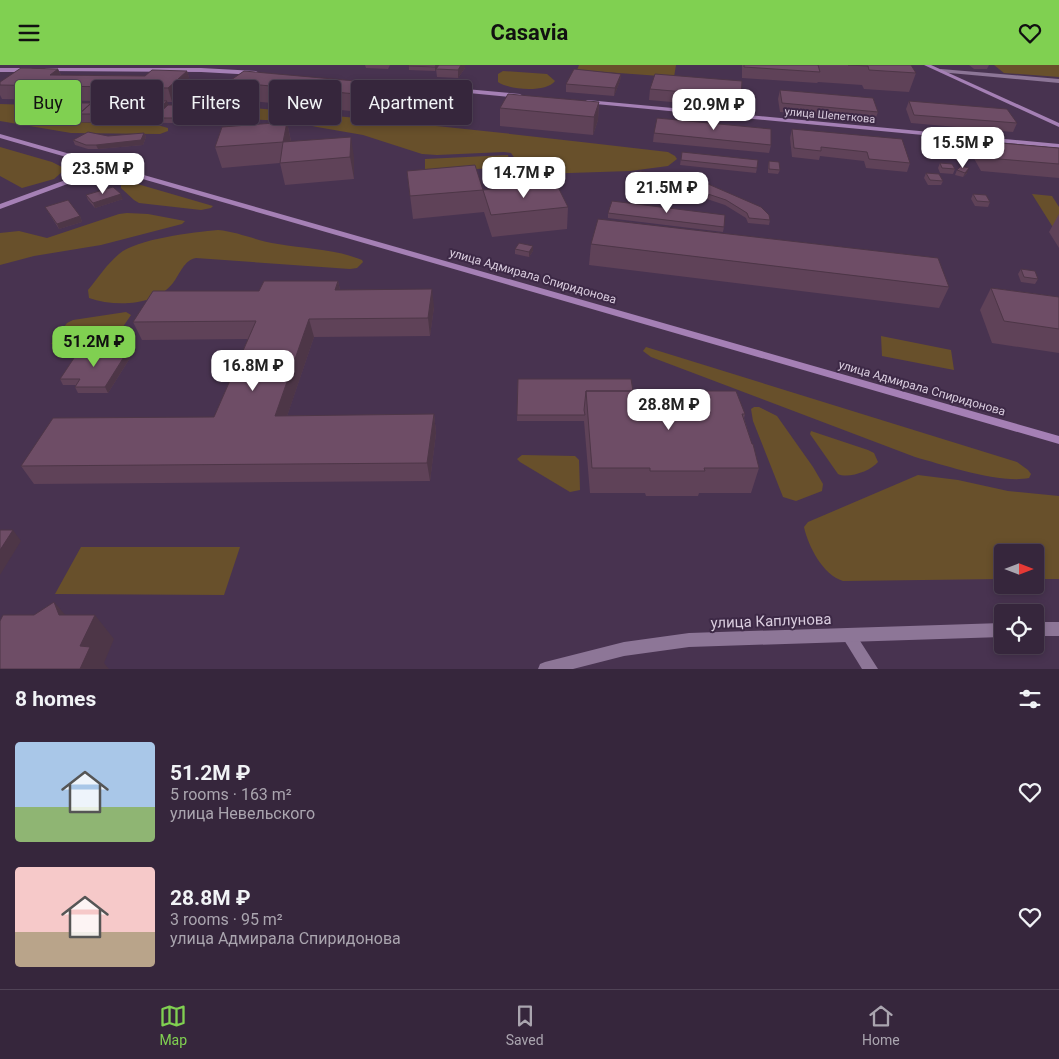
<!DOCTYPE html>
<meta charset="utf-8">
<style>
:root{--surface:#36263c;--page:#3d2e43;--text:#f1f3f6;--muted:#aaa5af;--line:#504356;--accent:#80d051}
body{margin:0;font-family:Roboto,sans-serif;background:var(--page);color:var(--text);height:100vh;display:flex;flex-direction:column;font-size:19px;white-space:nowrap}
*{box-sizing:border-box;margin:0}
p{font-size:16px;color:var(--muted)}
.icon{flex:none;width:28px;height:28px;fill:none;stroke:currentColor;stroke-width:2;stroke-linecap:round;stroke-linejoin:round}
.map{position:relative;height:604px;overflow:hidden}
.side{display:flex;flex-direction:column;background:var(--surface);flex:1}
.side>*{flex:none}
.banner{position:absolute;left:15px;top:15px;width:500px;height:45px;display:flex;gap:10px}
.needle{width:32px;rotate:90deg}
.fabs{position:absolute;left:994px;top:479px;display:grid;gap:10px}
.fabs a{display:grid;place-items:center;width:50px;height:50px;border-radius:5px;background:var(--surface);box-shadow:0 2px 8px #0003,0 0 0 1px var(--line);font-size:25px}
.price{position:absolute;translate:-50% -42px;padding:0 11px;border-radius:10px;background:#fff;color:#222;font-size:16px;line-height:32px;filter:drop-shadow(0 1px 2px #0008)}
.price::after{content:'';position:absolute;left:50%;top:30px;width:15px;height:11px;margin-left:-8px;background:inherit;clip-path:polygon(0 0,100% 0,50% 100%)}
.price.selected{background:var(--accent);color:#111}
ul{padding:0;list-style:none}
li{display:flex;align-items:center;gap:15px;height:125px;padding:0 15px}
li span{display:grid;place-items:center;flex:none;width:140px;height:100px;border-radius:5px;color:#555}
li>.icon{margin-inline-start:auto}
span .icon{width:60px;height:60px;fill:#fffc;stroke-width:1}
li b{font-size:21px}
h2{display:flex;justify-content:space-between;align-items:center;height:60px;padding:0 15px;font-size:21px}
.tag{padding:0 18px;border-radius:5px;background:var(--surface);box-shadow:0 2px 8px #0003,0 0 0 1px var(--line);font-size:18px;line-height:45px}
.tag.selected{background:var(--accent);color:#111}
header{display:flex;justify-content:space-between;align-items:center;height:65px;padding:0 15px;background:var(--accent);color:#111;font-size:22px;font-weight:700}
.tabs{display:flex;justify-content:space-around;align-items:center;height:70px;border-top:1px solid var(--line);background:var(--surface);font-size:14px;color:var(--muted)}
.tabs a{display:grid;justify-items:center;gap:2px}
.tabs .selected{color:var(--accent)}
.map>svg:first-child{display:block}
.green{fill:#68502b}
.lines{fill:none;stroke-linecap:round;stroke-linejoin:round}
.minor{fill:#8d7697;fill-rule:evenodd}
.tertiary{fill:#8d7697;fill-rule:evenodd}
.secondary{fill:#a580b5;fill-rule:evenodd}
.wall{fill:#5f4258}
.shaded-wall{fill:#4d3647}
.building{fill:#6e4d66;stroke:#4d3647}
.labels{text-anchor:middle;stroke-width:4;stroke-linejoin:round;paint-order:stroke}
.far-street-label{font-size:11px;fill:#d9ccde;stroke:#3d2946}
.street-label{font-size:12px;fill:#d9ccde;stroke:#3d2946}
.near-street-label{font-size:15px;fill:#d9ccde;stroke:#3d2946}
</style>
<header><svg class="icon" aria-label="menu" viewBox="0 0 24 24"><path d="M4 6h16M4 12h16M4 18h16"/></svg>Casavia<svg class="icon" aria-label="heart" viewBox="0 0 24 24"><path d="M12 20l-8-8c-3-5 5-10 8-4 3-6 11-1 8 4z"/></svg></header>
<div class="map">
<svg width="1059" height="604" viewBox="0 0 1059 604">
<rect width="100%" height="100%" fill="#483350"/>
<path class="green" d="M579 0H676L674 12 577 5Z
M994 0H1059V12L1004 8Z
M503 6 547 9 555 16C546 28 509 25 498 17V9Z
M248 14 437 31 445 34 428 53H401L396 50 407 38 406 35 241 20Z
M0 39 62 41 66 44 57 55 60 57 154 59 168 63V66L160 69 71 68 0 56Z
M222 40C371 54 520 69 668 87L675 91 677 94 668 101 630 106 539 109C522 107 521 102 511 88L504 87 437 90 422 89 363 70 317 62 288 56 240 54 235 51 236 48 211 45 214 42Z
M0 82 52 97 62 102V107L54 114 22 123 0 111Z
M508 90 511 102 425 107V94Z
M123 118H134L213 141 211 143 201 145 139 138 134 135 121 123V119Z
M1032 129 1052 131 1059 142V164H1054Z
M127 148 148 149 185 156 182 159 101 180 34 191 0 200V168L19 166 47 173 119 149Z
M218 165C239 167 257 176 278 179 307 184 335 184 362 195L363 197 357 203 350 204 196 193C184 195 180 209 173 218 155 241 115 242 89 233L88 225C98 213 107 199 119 189 136 174 194 167 218 165Z
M126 247 131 250 112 278 102 280 51 279 67 258 73 255Z
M881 271 951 285 954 305 882 291Z
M646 282 1017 397 1028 405 1031 409 1029 413C1000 419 944 400 915 392L651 292 643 286Z
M754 342H759L777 351 813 402 823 419 822 426 796 436 783 432 753 356 751 344Z
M811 366 868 385 874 388 878 397C871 406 848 414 838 409L810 369Z
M522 390 575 391 579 395 580 425 570 427 520 397 517 394Z
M918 410 958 415 1008 426 1059 431V514H1035V488H1002V514L843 516C823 510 808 481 804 462L808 457Z
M81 482H240L224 530 55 529Z"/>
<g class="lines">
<path class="minor" d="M941 4 1059 14V18L939 7V5Z
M848 563 853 565 878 604H862L841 570 843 565Z"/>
<path class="tertiary" d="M1035 557H1059V571H1035Z
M1002 558V572L689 582 624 591 573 604H538L540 599 545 597 624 577 689 568Z"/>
<path class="secondary" d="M924 0H931L1059 58V62Z
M0 3H31L34 5 31 7H0Z
M46 3H201L256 6 259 8 256 10 201 7 44 6 43 5Z
M388 17 520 29 523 31 520 33 386 20V18Z
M587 35 1059 79V83L585 38 584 37Z
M0 69 1059 371V379L108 104 0 144V139L101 102 0 73Z"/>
</g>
<path class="wall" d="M365 0H390L388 4 366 3Z
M409 0H439L437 3H465L458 13 437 12 436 4 435 6 409 5Z
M742 0H911L916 8 909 27 864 24 862 20 818 17 817 18 742 13Z
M969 0H989L987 4H974Z
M58 4 61 10 145 11 187 6 191 19 172 37H167L168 40H185L186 44 173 58 82 57 80 53H63L61 48 91 38 94 36 2 34 0 30V17Z
M621 9 620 16 614 31 566 27V19Z
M228 17 400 20 402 37 390 50 232 34Z
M650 24 741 32 739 43 649 35Z
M780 25 878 47 875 55 780 47 778 34Z
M909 36 1017 58 1013 67 911 58 906 44Z
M599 37 598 55 593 70 500 61V43Z
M234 44 235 48 220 60 203 58 201 54Z
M287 57 291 76 354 92V114L285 120 280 98 222 103 215 82Z
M792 64 910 98 907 107 866 103 864 96 820 91 819 95 792 92 790 73Z
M144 68 146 72 143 80 98 84H88L75 80 73 75Z
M654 68 771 80 769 88 653 77Z
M977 76 1059 83V113L981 106 971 88Z
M682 87 757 103 756 108 680 100Z
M769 96 780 105 778 109 768 108V101Z
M940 98 955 104 953 109 940 108 938 103Z
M957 105 967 108 963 112 955 110Z
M407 106 483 125 568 142 567 164 492 172 484 147 413 154Z
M926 108 943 116 941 120H928L924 113Z
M635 113 708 119 770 155 769 160 748 158 746 153 725 140 701 132 634 118Z
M973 129 990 137 988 142 975 141 971 134Z
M86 130 123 134 95 143 88 135Z
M45 142 80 151 82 157 59 164Z
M608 148 724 162 723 167 608 153Z
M1059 149V183L1049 167Z
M591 179 949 222 939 243 589 200Z
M515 184 533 186 529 192 515 189Z
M1021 204 1038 214 1035 219 1021 217 1018 209Z
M338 216 340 225 434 242 430 271 314 272 287 351 434 349 436 368 430 416 34 419 21 401 214 352 248 274 142 275 133 257 259 226Z
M991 223 1059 232V288L992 278 980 245Z
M127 287 130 293 108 328H78L75 322 76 320H63L60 314Z
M518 314 633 326 745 349 744 353 759 403 751 428H699L698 431H646L645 428H590L584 356H517Z"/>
<path class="shaded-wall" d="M436 0H439L435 6V2Z
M461 0H465V3L458 13V5Z
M58 4 64 18 50 10Z
M187 6 191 19 172 37 168 23Z
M621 9 620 16 614 31 615 23Z
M400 20 402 37 390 50 388 32Z
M167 36 170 44 154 53 156 58 153 49Z
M599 37 598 55 593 70 594 52Z
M185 40 186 44 173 58 172 53Z
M234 44 235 48 220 60 219 55Z
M287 57 291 77 288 98 283 77Z
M144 68 146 72 143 80 98 84 96 80Z
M351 72 354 92V114L350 92Z
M969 103 967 108 963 112 965 108Z
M121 129 123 134 95 143 93 138Z
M80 151 82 157 59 164 57 159Z
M533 181V186L529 192V187Z
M338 216 342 234 335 225Z
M432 224 434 242 430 271 428 253Z
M309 254 314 272 281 369 275 351Z
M127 287 130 293 108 328 105 322Z
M434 349 436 368 430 416 427 398Z
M13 465 21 476 0 510V485Z
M54 537 75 561 59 550Z
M95 550 114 574 104 598 109 604H80V581Z"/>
<path class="building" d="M409 0H436L435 2 408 1Z
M439 0H461L458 5 436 4Z
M744 0H818L820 7 744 2Z
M848 0H911L916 8 869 5 868 1Z
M21 3 58 4 50 10 145 11 152 5 187 6 168 23 0 20V17Z
M574 4 621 9 615 23 566 19Z
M244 6 400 20 388 32 228 17Z
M655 9 742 16 741 32 650 24Z
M780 25 873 33 878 47 782 38Z
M508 29 599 37 594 52 500 43Z
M95 35 167 36 153 49H79Z
M909 36 1007 44 1017 58 914 50Z
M73 38H91L80 48H61Z
M168 40H185L172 53H154Z
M217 42 234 44 219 55 201 54Z
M657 53 771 64V80L654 68Z
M287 57 283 77 215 82 222 62Z
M792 64 902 74 910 98 869 94 867 87 821 82V86L794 83Z
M88 67 108 71 144 68 141 75 96 80H86L73 75Z
M351 72 350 92 280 98 283 77Z
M977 76 1059 83V99L987 93Z
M682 87 758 95 757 103 681 95Z
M769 96 779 97 780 105 769 104Z
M940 98 952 99 955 104 942 103Z
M475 100 483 125 410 131 407 106Z
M961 101 969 103 965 108 957 105Z
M640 106 708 119 761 142 769 150 770 155 749 153 747 148 726 135 702 127 635 113Z
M926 108 939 109 943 116 930 115Z
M556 118 568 142 491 150 483 125Z
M113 122 121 129 93 138 86 130Z
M973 129 986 130 990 137 977 136Z
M68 135 80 151 57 159 45 142Z
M612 136 725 150 724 162 608 148Z
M598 154 938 193 949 222 591 179Z
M519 178 533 181 529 187 515 184Z
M1021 204 1035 206 1038 214 1024 212Z
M264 216H338L335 225 432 224 428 253 309 254 275 351 434 349 427 398 21 401 53 353 214 352 256 256 133 257 153 226H259Z
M991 223 1059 232V264L1004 256Z
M78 287H127L105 322H75L80 314H60Z
M518 314H631L633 326H586L584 345 585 350H517Z
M586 326H736L745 349H742L752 379H753L759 403H704L705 406H650V403H592Z
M0 465H13L0 485Z
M54 537 59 550H95L80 581 90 582 80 604H0V556L3 550H34Z"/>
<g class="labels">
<g class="far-street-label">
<text transform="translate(830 50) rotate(5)" y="4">улица Шепеткова</text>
</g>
<g class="street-label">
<text transform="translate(533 211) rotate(16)" y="4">улица Адмирала Спиридонова</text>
<text transform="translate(922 323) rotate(16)" y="4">улица Адмирала Спиридонова</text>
</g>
<g class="near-street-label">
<text transform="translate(771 556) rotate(-2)" y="5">улица Каплунова</text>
</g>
</g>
</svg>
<div class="fabs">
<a><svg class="needle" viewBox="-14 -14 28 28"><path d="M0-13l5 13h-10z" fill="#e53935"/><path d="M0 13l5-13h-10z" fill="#aaa5af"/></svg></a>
<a><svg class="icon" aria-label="locate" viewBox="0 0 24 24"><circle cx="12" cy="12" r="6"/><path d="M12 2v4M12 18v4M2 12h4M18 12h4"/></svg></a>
</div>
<b class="price" style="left:714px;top:66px">20.9M ₽</b>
<b class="price" style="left:963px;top:104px">15.5M ₽</b>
<b class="price" style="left:103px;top:130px">23.5M ₽</b>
<b class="price" style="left:524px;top:134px">14.7M ₽</b>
<b class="price" style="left:667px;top:149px">21.5M ₽</b>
<b class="price selected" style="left:94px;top:303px">51.2M ₽</b>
<b class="price" style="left:253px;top:327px">16.8M ₽</b>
<b class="price" style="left:669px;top:366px">28.8M ₽</b>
<div class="banner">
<a class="tag selected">Buy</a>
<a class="tag">Rent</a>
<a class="tag">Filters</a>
<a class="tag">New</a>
<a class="tag">Apartment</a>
</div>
</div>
<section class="side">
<h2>8 homes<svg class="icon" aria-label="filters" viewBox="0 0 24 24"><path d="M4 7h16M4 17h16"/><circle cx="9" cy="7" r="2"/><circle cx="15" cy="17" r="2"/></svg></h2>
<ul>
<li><span style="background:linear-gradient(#a9c7e8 65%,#8fb573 0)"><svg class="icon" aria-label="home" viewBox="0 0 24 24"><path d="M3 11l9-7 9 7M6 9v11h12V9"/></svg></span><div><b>51.2M ₽</b><p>5 rooms · 163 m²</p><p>улица Невельского</p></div><svg class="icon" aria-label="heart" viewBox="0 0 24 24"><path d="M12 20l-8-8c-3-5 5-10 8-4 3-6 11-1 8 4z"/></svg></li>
<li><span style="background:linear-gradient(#f6c9c9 65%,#b9a48a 0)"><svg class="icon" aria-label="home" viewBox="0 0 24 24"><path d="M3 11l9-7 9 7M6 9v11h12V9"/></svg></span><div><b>28.8M ₽</b><p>3 rooms · 95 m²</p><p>улица Адмирала Спиридонова</p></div><svg class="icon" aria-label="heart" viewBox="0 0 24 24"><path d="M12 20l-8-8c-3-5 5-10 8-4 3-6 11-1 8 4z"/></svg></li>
</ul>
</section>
<nav class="tabs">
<a class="selected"><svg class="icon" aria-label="map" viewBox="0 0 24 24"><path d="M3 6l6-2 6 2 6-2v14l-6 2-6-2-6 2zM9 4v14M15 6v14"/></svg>Map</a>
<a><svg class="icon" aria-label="saved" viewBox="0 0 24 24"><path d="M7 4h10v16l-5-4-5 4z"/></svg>Saved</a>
<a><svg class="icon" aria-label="home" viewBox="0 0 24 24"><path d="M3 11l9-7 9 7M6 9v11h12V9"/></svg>Home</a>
</nav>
